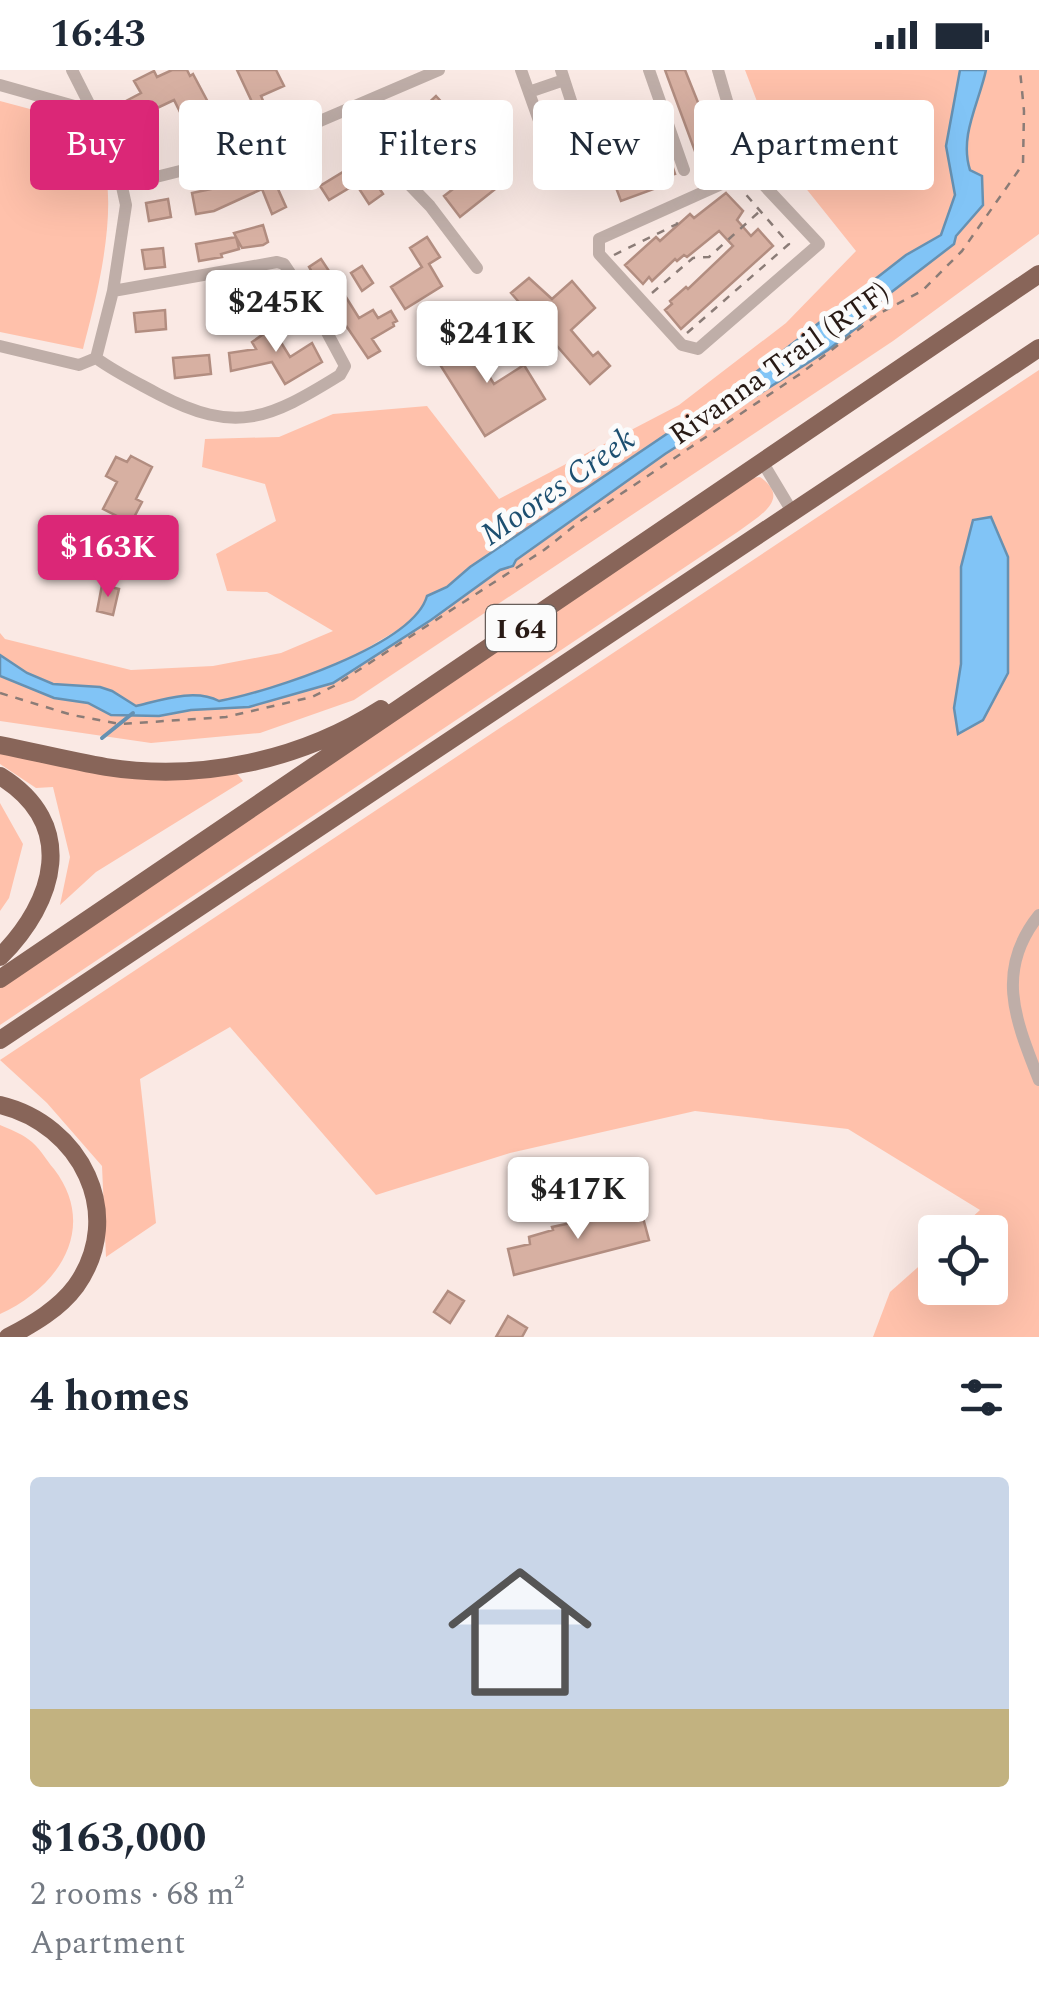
<!DOCTYPE html>
<meta charset="utf-8">
<style>
:root{--surface:#fff;--page:#f6f6f7;--text:#1f2937;--muted:#747a83;--line:#e0e1e3;--accent:#db2777}
body{margin:0;font-family:Spectral,serif;background:var(--page);color:var(--text);height:100vh;display:flex;flex-direction:column;font-size:38px;white-space:nowrap}
*{box-sizing:border-box;margin:0}
p{font-size:32px;color:var(--muted)}
.icon{flex:none;width:55px;height:55px;fill:none;stroke:currentColor;stroke-width:2;stroke-linecap:round;stroke-linejoin:round}
.map{position:relative;height:1267px;overflow:hidden}
.sheet{display:flex;flex-direction:column;background:var(--surface);flex:1}
.sheet>*{flex:none}
.hud{position:absolute;left:30px;top:30px;width:980px;height:90px;display:flex;gap:20px}
.buttons{position:absolute;left:918px;top:1145px;display:grid;gap:20px}
.buttons a{display:grid;place-items:center;width:90px;height:90px;border-radius:10px;background:var(--surface);box-shadow:0 10px 40px #0002;font-size:50px}
.price{position:absolute;translate:-50% -85px;padding:0 22px;border-radius:10px;background:#fff;color:#222;font-size:32px;line-height:65px;filter:drop-shadow(0 2px 5px #0008)}
.price::after{content:'';position:absolute;left:50%;top:60px;width:30px;height:22px;margin-left:-15px;background:inherit;clip-path:polygon(0 0,100% 0,50% 100%)}
.price.on{background:var(--accent);color:#fff}
ul{padding:0;list-style:none}
li{display:grid;align-content:center;gap:20px;height:530px;padding:0 30px}
li+li{border-top:2px solid var(--line)}
li span{display:grid;place-items:center;height:310px;border-radius:10px;color:#555}
li>.icon{margin-inline-start:auto}
span .icon{width:180px;height:180px;fill:#fffc;stroke-width:1}
li b{font-size:42px}
h2{display:flex;justify-content:space-between;align-items:center;height:120px;padding:0 30px;font-size:42px}
.tag{padding:0 35px;border-radius:10px;background:var(--surface);box-shadow:0 10px 40px #0002;font-size:35px;line-height:90px}
.tag.on{background:var(--accent);color:#fff}
.status{display:flex;justify-content:space-between;align-items:center;height:70px;padding:0 50px;background:var(--surface);direction:ltr}
.status svg{height:28px;fill:currentColor}
.map>svg:first-child{display:block}
.green{fill:#ffc1ab}
.water{fill:#81c4f6;stroke:#6691b2;stroke-width:2.5}
.lines{fill:none;stroke-linecap:round;stroke-linejoin:round}
.stream{stroke:#6691b2;stroke-width:4}
.building{fill:#d7b0a2;stroke:#b28d80;stroke-width:2.5}
.path{stroke:#8b7c77;stroke-width:2.5;stroke-dasharray:8 8;stroke-linecap:butt}
.minor{stroke:#bfaea8;stroke-width:12}
.highway{stroke:#886559;stroke-width:18}
.labels{text-anchor:middle;stroke-width:10;stroke-linejoin:round;paint-order:stroke}
.shield{fill:#fbfbfb;stroke:#675e5a;stroke-width:2.5}
.shield-label{font-size:28px;font-weight:bold;fill:#281a15}
.street-label{font-size:30px;fill:#281a15;stroke:#fbfbfb}
.water-label{font-size:32px;font-style:italic;fill:#1d4f70;stroke:#fbfbfb}
</style>
<div class="status"><b>16:43</b><svg viewBox="0 0 49 12"><path d="M0 12V9h3v3zM5 12V6h3v6zM10 12V3h3v9zM15 12V0h3v12zM26 1h20v11H26zM47 4h2v5h-2z"/></svg></div>
<div class="map">
<svg width="1039" height="1267" viewBox="0 0 1039 1267">
<rect width="100%" height="100%" fill="#fae9e4"/>
<path class="green" d="M745 0H960L946 76 955 125 941 165 906 185 742 313 470 497 447 517 427 526 423 540 406 555 352 587 280 616 219 631 178 626 136 636 112 621 100 617 53 614 27 603 0 585V563L5 569 131 600 213 596 281 583 333 561 267 522 227 521 216 484 276 451 265 414 202 397 205 369 279 367 333 344 427 336 499 429 679 335 786 253 856 181 776 81Z
M986 0H1039V164L893 271 354 630 260 663 151 673 0 651V606L54 628 88 633 111 645 159 646 191 640 249 637 333 613 431 550 500 500 513 496 516 490 665 384 860 255 876 234 954 174 956 166 983 135 982 107 970 100C959 66 979 33 986 0Z
M0 31 75 51C136 85 97 225 83 279L0 262Z
M1039 300V1267H873L890 1222 935 1182V1218H990V1162H956L980 1140 848 1059 695 1041 510 1083 376 1125 230 957 140 1009 156 1153 106 1187 102 1096 47 1033 0 990Z
M760 407C792 429 759 446 739 461L0 955V917L751 408Z
M0 682 234 700 243 711 96 802 60 835 70 787 53 717 36 718 0 694Z
M0 733 23 774 9 828 0 841Z
M0 1055C9 1059 20 1063 28 1069 39 1076 46 1090 54 1099 99 1158 58 1218 0 1244Z"/>
<path class="water" d="M960 0H986C979 33 959 66 970 100L982 106 983 135 956 166 954 174 876 234 860 255 828 280 665 384 516 490 513 496 500 500 431 550 333 613 249 637 191 640 159 646 111 645 88 633 54 628 0 606V585L27 603 53 614 100 617 112 621 136 636C161 630 195 618 219 631 268 622 413 576 427 526L447 517 470 497 742 313 906 185 941 165 955 125 946 76Z
M991 447 1008 487V603L983 650 958 664 954 638 961 594V497L973 450Z"/>
<g class="lines">
<path class="stream" d="M102 668 133 643"/>
</g>
<path class="building" d="M172 0H187L190 6 193 4 210 36 196 43 198 48 186 54 174 30 117 57 109 40 141 23 134 11 154 1 157 7Z
M237 0H276L284 16 261 26 269 45 260 49Z
M665 0H685L709 60 716 88 699 92Z
M436 26 460 52 435 75 411 49Z
M648 39 655 59 596 79 590 60Z
M669 86 675 104 668 106 670 113 621 131 612 107Z
M361 91 383 124 369 134 356 114 329 130 320 116Z
M488 92 504 112 460 147 444 126Z
M285 97 291 113 278 119 286 137 272 144 262 119 214 141 196 144 192 123 230 115Z
M726 123 743 141 737 150 751 166 758 159 773 176 681 259 665 240 672 234 670 231 686 217 688 219 733 176 719 161 687 187 684 185 677 191 675 189 652 211 649 207 643 214 625 195 656 167 660 171 690 144 694 148Z
M168 129 171 147 149 151 146 133Z
M263 155 268 172 263 175 242 178 236 167 239 179 221 184 222 187 199 191 196 174 236 167 234 163Z
M427 167 440 187 429 194 442 216 405 239 391 217 422 197 410 178Z
M163 178 165 197 145 199 142 180Z
M321 189 331 204 318 212 309 197Z
M362 196 373 213 362 221 351 203Z
M529 208 552 229 572 211 595 238 571 260 593 286 598 282 610 296 590 314 511 223Z
M282 210 299 239 274 244 268 235 274 232 266 219Z
M344 224 359 248 373 240 378 248 391 241 397 251 393 253 394 256 372 269 380 281 368 288 330 232Z
M242 225 243 232 250 231 254 249 230 254 228 247 223 248 220 228Z
M165 240 166 259 136 262 134 243Z
M285 249 291 257 277 266 290 287 312 273 322 292 285 314 272 292 231 301 229 283 256 279 252 272Z
M462 263 494 314 524 295 545 329 485 366 432 282Z
M209 285 211 304 175 308 173 288Z
M131 386 152 397 136 429 142 432 131 453 103 439 117 412 106 406 116 387 127 392Z
M102 515 119 519 113 545 97 541Z
M618 1143 620 1150 642 1144 649 1170 514 1205 508 1179 530 1174 529 1167 553 1160 552 1157Z
M448 1221 464 1231 450 1253 434 1242Z
M508 1246 527 1258 522 1267H496Z"/>
<g class="lines">
<path class="path" d="M614 185 677 154V147
M652 223 693 188 709 187 760 141
M687 263 789 174 742 120
M0 623 72 645 120 654 226 647 312 627 334 616 544 480 579 452 800 304 880 243 922 221 962 181 1023 94 1024 41 1020 0"/>
<path class="minor" d="M72 0 115 85 126 135 113 221 96 288
M521 0 548 76
M561 0 574 40
M649 0 684 100
M718 0 746 96 819 174 698 279 682 275 599 184V169L737 107 746 96
M0 15 92 41
M529 22 564 10
M354 36 378 82 430 136 477 198
M605 89 672 66
M124 115 236 87 439 0
M0 276 79 295 96 288
M96 288C115 302 136 312 158 324 236 365 269 349 340 305L345 296 315 240 284 194 277 192 113 221
M763 393 793 443
M1039 845C994 901 1016 951 1039 1010"/>
<path class="highway" d="M0 675C35 682 71 691 106 697 201 712 301 690 381 639
M0 706C78 754 56 831 0 887
M0 909 1039 204
M0 970 1039 278
M0 1035C80 1054 127 1144 76 1216 59 1239 33 1254 8 1267"/>
</g>
<g class="labels">
<rect class="shield" x="486" y="535" width="70" height="46" rx="8"/>
<g class="shield-label">
<text x="521" y="568">I 64</text>
</g>
<g class="street-label">
<text transform="translate(779 293) rotate(-35)" y="10">Rivanna Trail (RTF)</text>
</g>
<g class="water-label">
<text transform="translate(557 416) rotate(-35)" y="11">Moores Creek</text>
</g>
</g>
</svg>
<div class="buttons">
<a><svg class="icon" aria-label="locate" viewBox="0 0 24 24"><circle cx="12" cy="12" r="6"/><path d="M12 2v4M12 18v4M2 12h4M18 12h4"/></svg></a>
</div>
<b class="price" style="left:276px;top:285px">$245K</b>
<b class="price" style="left:487px;top:316px">$241K</b>
<b class="price on" style="left:108px;top:530px">$163K</b>
<b class="price" style="left:578px;top:1172px">$417K</b>
<div class="hud">
<a class="tag on">Buy</a>
<a class="tag">Rent</a>
<a class="tag">Filters</a>
<a class="tag">New</a>
<a class="tag">Apartment</a>
</div>
</div>
<section class="sheet">
<h2>4 homes<svg class="icon" aria-label="filters" viewBox="0 0 24 24"><path d="M4 7h16M4 17h16"/><circle cx="9" cy="7" r="2"/><circle cx="15" cy="17" r="2"/></svg></h2>
<ul>
<li><span style="background:linear-gradient(#c9d6e8 75%,#c2b280 0)"><svg class="icon" aria-label="home" viewBox="0 0 24 24"><path d="M3 11l9-7 9 7M6 9v11h12V9"/></svg></span><div><b>$163,000</b><p>2 rooms · 68 m²</p><p>Apartment</p></div></li>
</ul>
</section>
